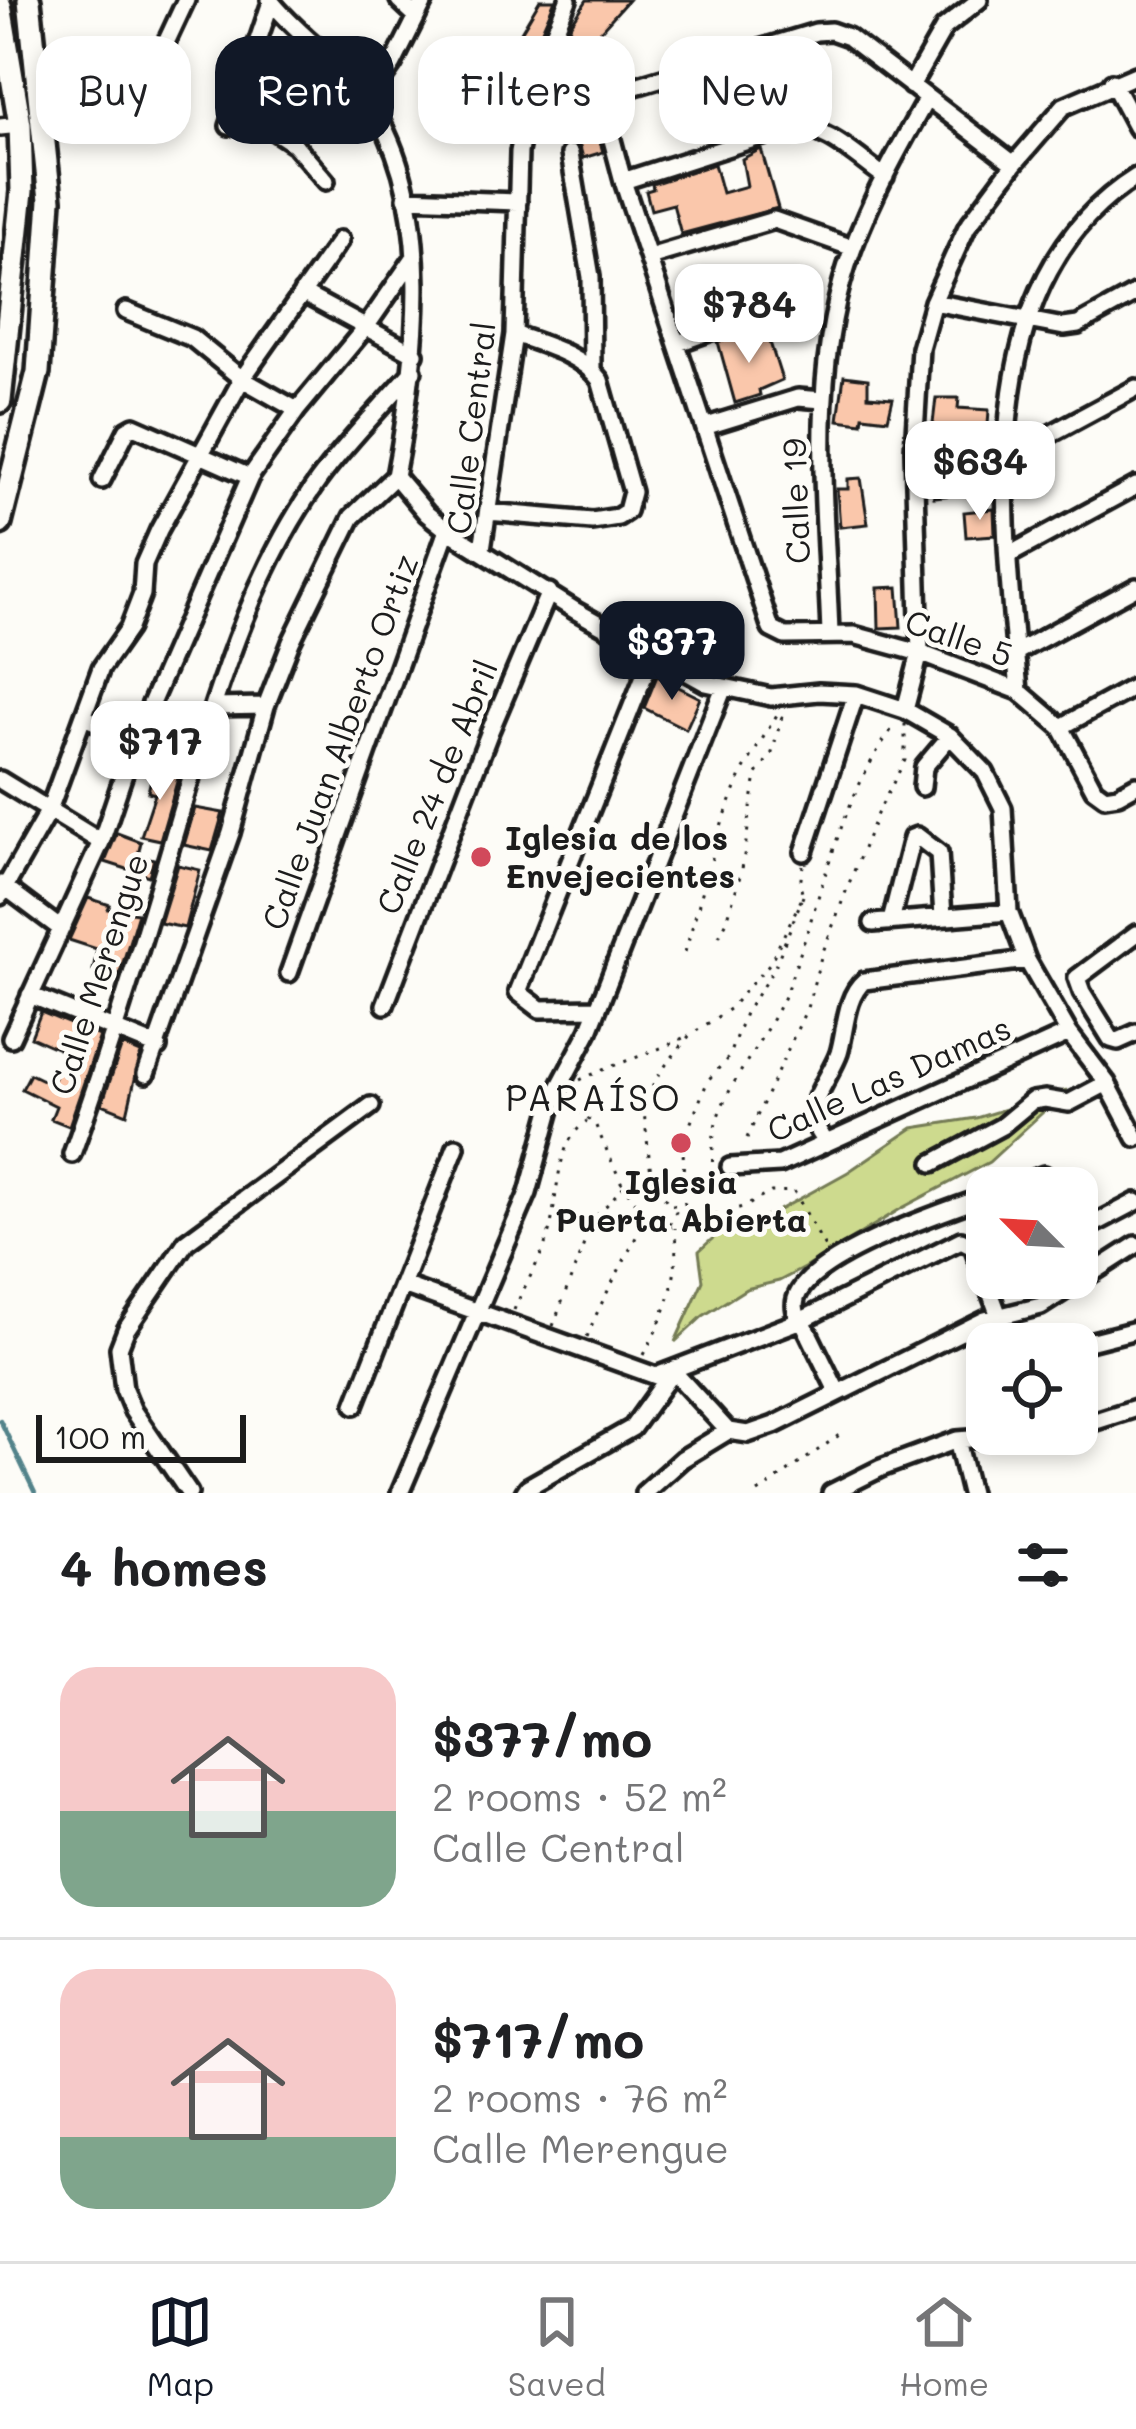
<!DOCTYPE html>
<meta charset="utf-8">
<style>
:root{--surface:#fff;--page:#f6f6f6;--text:#202124;--muted:#757577;--line:#e0e0e0;--accent:#111827}
body{margin:0;font-family:Mali,sans-serif;background:var(--page);color:var(--text);height:100vh;display:flex;flex-direction:column;font-size:45px;white-space:nowrap}
*{box-sizing:border-box;margin:0}
p{font-size:39px;color:var(--muted)}
.icon{flex:none;width:66px;height:66px;fill:none;stroke:currentColor;stroke-width:2;stroke-linecap:round;stroke-linejoin:round}
.map{position:relative;height:1493px;overflow:hidden}
.panel{display:flex;flex-direction:column;background:var(--surface);flex:1}
.panel>*{flex:none}
.banner{position:absolute;left:36px;top:36px;width:1065px;height:108px;display:flex;gap:24px}
.needle{width:78px;rotate:294deg}
.buttons{position:absolute;left:966px;top:1167px;display:grid;gap:24px}
.buttons a{display:grid;place-items:center;width:132px;height:132px;border-radius:24px;background:var(--surface);box-shadow:0 6px 18px #0003;font-size:60px}
.scale{position:absolute;left:36px;bottom:30px;width:210px;box-sizing:border-box;padding-left:12px;border:6px solid #1c1c1c;border-top:0;font-size:33px;line-height:42px;white-space:nowrap;color:#1c1c1c;-webkit-text-stroke:9px #fdfcf7;paint-order:stroke}
.price{position:absolute;translate:-50% -102px;padding:0 27px;border-radius:24px;background:#fff;color:#222;font-size:39px;line-height:78px;filter:drop-shadow(0 3px 6px #0008)}
.price::after{content:'';position:absolute;left:50%;top:72px;width:36px;height:27px;margin-left:-18px;background:inherit;clip-path:polygon(0 0,100% 0,50% 100%)}
.price.current{background:var(--accent);color:#fff}
ul{padding:0;list-style:none}
li{display:flex;align-items:center;gap:36px;height:300px;padding:0 60px}
li+li{border-top:3px solid var(--line)}
li span{display:grid;place-items:center;flex:none;width:336px;height:240px;border-radius:36px;color:#555}
li>.icon{margin-inline-start:auto}
span .icon{width:144px;height:144px;fill:#fffc;stroke-width:1}
li b{font-size:51px}
h2{display:flex;justify-content:space-between;align-items:center;height:144px;padding:0 60px;font-size:51px}
.tag{padding:0 42px;border-radius:36px;background:var(--surface);box-shadow:0 6px 18px #0003;font-size:42px;line-height:108px}
.tag.current{background:var(--accent);color:#fff}
.tabs{display:flex;justify-content:space-around;align-items:center;height:168px;border-top:3px solid var(--line);background:var(--surface);font-size:33px;color:var(--muted)}
.tabs a{display:grid;justify-items:center;gap:6px}
.tabs .current{color:var(--accent)}
.map>svg:first-child{display:block}
.green{fill:#cdda8e;stroke:#747b55;stroke-width:3}
.lines{fill:none;stroke-linecap:round;stroke-linejoin:round}
.stream{stroke:#53838a;stroke-width:4.5}
.building{fill:#fac7ab;stroke:#1c1c1c;stroke-width:3}
.minor-casing{stroke:#1c1c1c;stroke-width:24}
.highway-casing{stroke:#1c1c1c;stroke-width:30}
.path{stroke:#1c1c1c;stroke-width:3;stroke-dasharray:3 9;stroke-linecap:butt}
.minor{stroke:#fdfcf7;stroke-width:15}
.highway{stroke:#fdfcf7;stroke-width:21}
.poi-dot{fill:#d1495b;stroke:#fdfcf7;stroke-width:4.5}
.labels{text-anchor:middle;stroke-width:10;stroke-linejoin:round;paint-order:stroke}
.street-label{font-size:33px;fill:#1c1c1c;stroke:#fdfcf7}
.poi-label{font-size:33px;font-weight:bold;fill:#1c1c1c;stroke:#fdfcf7;text-anchor:start}
.neighbourhood-label{font-size:36px;letter-spacing:3px;fill:#1c1c1c;stroke:#fdfcf7}
</style>
<div class="map">
<svg width="1136" height="1493" viewBox="0 0 1136 1493">
<rect width="100%" height="100%" fill="#fdfcf7"/>
<filter id="ink" filterUnits="userSpaceOnUse"><feTurbulence type="fractalNoise" baseFrequency=".00833" numOctaves="2"/><feDisplacementMap in="SourceGraphic" scale="24" xChannelSelector="R" yChannelSelector="G"/><feConvolveMatrix kernelMatrix="1 2 1 2 8 2 1 2 1" color-interpolation-filters="sRGB"/></filter>
<g filter="url(#ink)">
<path class="green" d="M1067 1090 989 1162 902 1208 804 1268 779 1281 746 1289 703 1316 675 1342 703 1281 699 1251 723 1229 772 1214 848 1172 913 1128 976 1118Z"/>
<g class="lines">
<path class="stream" d="M0 1420 35 1493"/>
</g>
<path class="building" d="M540 0H555L531 55 512 47Z
M587 0H628L577 57 556 99 543 92 544 89 571 24Z
M791 80 800 108 704 137 698 114Z
M590 106 603 152 583 158 580 147 570 142 563 114Z
M761 149 778 208 681 234 673 204 651 210 646 191 653 189 652 184 714 164 722 193 747 186 742 159Z
M740 334 742 342 768 336 782 380 759 390 760 395 735 403 718 342Z
M844 376 868 379V396L893 398 888 419 863 416 862 423 838 420Z
M936 398H959L958 408 989 410 987 440 963 439V433L932 432Z
M959 458 962 494 934 497 930 461Z
M861 478 868 524 840 527 837 489H848V479Z
M994 509 995 535 966 537 964 512Z
M898 587 901 627 879 628 878 588Z
M657 676 700 698 686 729 644 708Z
M153 770 179 775 160 840 141 836 155 794 148 792Z
M195 808 223 813 212 851 184 845Z
M117 833 141 842 138 855 154 859 149 876 105 862Z
M178 865 200 870 185 928 160 923Z
M88 898 110 905 108 909 138 913 119 976 93 970 97 949 69 940Z
M41 1012 100 1036 69 1126 51 1119 56 1106 22 1089 30 1074 51 1084 64 1056 65 1052 31 1037Z
M122 1045 141 1053 127 1114 102 1104Z"/>
<g class="lines">
<g class="minor-casing">
<path id="minor" d="M270 0C298 36 340 61 367 99 438 200 417 362 395 476L427 514 447 530 576 611 706 683 771 697 819 692 856 694 905 710 950 736 985 772 1003 808 1009 912 1027 960 1069 1033 1107 1083 1136 1138
M399 0 416 16
M1112 82 1136 127
M911 86 944 28 979 0
M142 94 186 0
M368 100 393 64 425 0
M236 106 294 144 326 181
M229 126 271 2
M0 127 20 125
M570 154 591 277 592 369
M1014 164 848 37 831 31 816 32 609 94 602 102 623 181 771 629 785 636 854 635 920 653 1019 691 1061 727 1094 789 1105 797 1118 795 1136 785
M623 181 791 127C827 126 856 157 885 177
M406 198 518 202
M649 257 774 220 853 248
M302 293 415 354
M933 302 1064 327 1078 325 1136 293
M126 311 192 338 242 379 297 410
M678 343 752 317
M707 426 798 398 823 400
M1006 458 1136 388
M102 480 127 430 134 426 250 477
M488 512 592 521 618 517 627 511 632 492 600 380C580 354 544 345 514 334
M482 549 514 334 519 152 532 85 568 0
M1009 555 1136 486
M830 634C826 508 807 369 853 248 872 196 900 146 927 98
M1015 653 1136 587
M1019 691C1004 523 969 282 1136 177
M214 707 266 706
M905 710 920 653 914 451 920 348 933 302 967 227 1014 164 1064 106 1136 75
M83 717 136 738 201 743
M1061 727 1136 686
M0 780 101 842
M922 787 924 767 950 736
M804 852 856 694
M1 884 61 929
M0 896 49 810 101 668 129 628 142 594 144 564 159 530 242 379 340 240
M891 921 912 838 917 836 939 853 943 917
M873 923 1009 912
M1136 934 1077 978 1082 992 1111 1039 1118 1041 1136 1033
M289 973 447 530
M30 995 158 1047
M385 1005 490 731 549 592
M597 1008 540 1009 518 992 648 666 659 658
M11 1038 101 842 136 738 250 477 297 410 366 327 413 259
M146 1074 231 833 266 706 291 642 352 517 395 476
M825 1141C820 1133 813 1124 813 1115 812 1098 833 1071 839 1053 846 1030 845 997 864 981L1027 960
M72 1154C109 1051 141 947 172 842 207 724 245 581 318 481 346 442 382 407 413 371
M933 1163 1002 1126 1032 1101 1045 1099 1069 1103 1107 1083
M730 1167 780 1164 1069 1033
M1009 1188 1044 1175
M1077 1233 1136 1202
M403 1285 656 1376 802 1320 961 1240 973 1246 999 1316
M798 1320C795 1309 793 1302 799 1292 822 1252 943 1212 987 1196
M802 1320 838 1393
M1077 1345 1136 1330
M673 1371 728 1431 748 1434 774 1425 985 1320 1041 1306 1136 1245
M355 1405 456 1147
M1077 1427 1136 1408
M957 1440 970 1493
M189 1493 133 1411 124 1389 119 1348 126 1330 186 1242 371 1106
M400 1493 528 1193 555 1095 589 1031 724 687
M524 1493 528 1487 632 1428 673 1371
M644 1493 682 1459 728 1431
M831 1493 881 1468 957 1440 1035 1434"/>
</g>
<g class="highway-casing">
<path id="highway" d="M0 5 20 125 22 191 0 401
M0 523 38 372 50 200 29 0"/>
</g>
<path class="path" d="M803 865 800 885 803 896 770 963 729 1009 689 1036 662 1070 643 1103 651 1174 669 1205H684L683 1142 708 1080 728 1058 745 1013 774 969 803 896
M719 936 727 921 742 869 756 775 772 753 784 709
M685 952 722 823 743 771 778 713
M580 1080C615 1063 652 1054 687 1036
M568 1104 595 1124 621 1182 646 1216 667 1228 679 1206
M747 1138 807 1008 821 957 850 881 877 814 905 760V724
M712 1174C713 1157 712 1135 717 1119 731 1078 769 1034 787 989 822 901 837 802 895 725
M669 1228 746 1206 771 1192 794 1191 827 1251
M514 1310C524 1286 539 1263 547 1239 560 1202 552 1145 587 1121
M553 1326 593 1220 623 1187
M587 1337C602 1296 628 1258 645 1217
M644 1355C668 1307 679 1283 675 1228
M758 1493 842 1433"/>
<use href="#minor" class="minor"/>
<use href="#highway" class="highway"/>
</g>
</g>
<g class="poi-dot">
<circle cx="481" cy="857" r="12"/>
<circle cx="681" cy="1143" r="12"/>
</g>
<g class="labels">
<g class="street-label">
<text transform="translate(471 428) rotate(-83)" y="12">Calle Central</text>
<text transform="translate(796 501) rotate(-92)" y="12">Calle 19</text>
<text transform="translate(959 638) rotate(19)" y="12">Calle 5</text>
<text transform="translate(340 742) rotate(-70)" y="12">Calle Juan Alberto Ortiz</text>
<text transform="translate(437 787) rotate(-68)" y="12">Calle 24 de Abril</text>
<text transform="translate(99 974) rotate(-72)" y="12">Calle Merengue</text>
<text transform="translate(889 1079) rotate(-24)" y="12">Calle Las Damas</text>
</g>
<g class="poi-label">
<text x="505" y="850">Iglesia de los<tspan x="505" dy="38">Envejecientes</tspan></text>
<text x="681" y="1194" text-anchor="middle">Iglesia<tspan x="681" dy="38">Puerta Abierta</tspan></text>
</g>
<g class="neighbourhood-label">
<text x="594" y="1111">PARAÍSO</text>
</g>
</g>
</svg>
<div class="buttons">
<a><svg class="needle" viewBox="-14 -14 28 28"><path d="M0-13l5 13h-10z" fill="#e53935"/><path d="M0 13l5-13h-10z" fill="#757577"/></svg></a>
<a><svg class="icon" aria-label="locate" viewBox="0 0 24 24"><circle cx="12" cy="12" r="6"/><path d="M12 2v4M12 18v4M2 12h4M18 12h4"/></svg></a>
</div>
<div class="scale">100 m</div>
<b class="price" style="left:749px;top:366px">$784</b>
<b class="price" style="left:980px;top:523px">$634</b>
<b class="price current" style="left:672px;top:703px">$377</b>
<b class="price" style="left:160px;top:803px">$717</b>
<div class="banner">
<a class="tag">Buy</a>
<a class="tag current">Rent</a>
<a class="tag">Filters</a>
<a class="tag">New</a>
</div>
</div>
<section class="panel">
<h2>4 homes<svg class="icon" aria-label="filters" viewBox="0 0 24 24"><path d="M4 7h16M4 17h16"/><circle cx="9" cy="7" r="2"/><circle cx="15" cy="17" r="2"/></svg></h2>
<ul>
<li><span style="background:linear-gradient(#f6c9c9 60%,#7fa58c 0)"><svg class="icon" aria-label="home" viewBox="0 0 24 24"><path d="M3 11l9-7 9 7M6 9v11h12V9"/></svg></span><div><b>$377/mo</b><p>2 rooms · 52 m²</p><p>Calle Central</p></div></li>
<li><span style="background:linear-gradient(#f6c9c9 70%,#7fa58c 0)"><svg class="icon" aria-label="home" viewBox="0 0 24 24"><path d="M3 11l9-7 9 7M6 9v11h12V9"/></svg></span><div><b>$717/mo</b><p>2 rooms · 76 m²</p><p>Calle Merengue</p></div></li>
</ul>
</section>
<nav class="tabs">
<a class="current"><svg class="icon" aria-label="map" viewBox="0 0 24 24"><path d="M3 6l6-2 6 2 6-2v14l-6 2-6-2-6 2zM9 4v14M15 6v14"/></svg>Map</a>
<a><svg class="icon" aria-label="saved" viewBox="0 0 24 24"><path d="M7 4h10v16l-5-4-5 4z"/></svg>Saved</a>
<a><svg class="icon" aria-label="home" viewBox="0 0 24 24"><path d="M3 11l9-7 9 7M6 9v11h12V9"/></svg>Home</a>
</nav>
